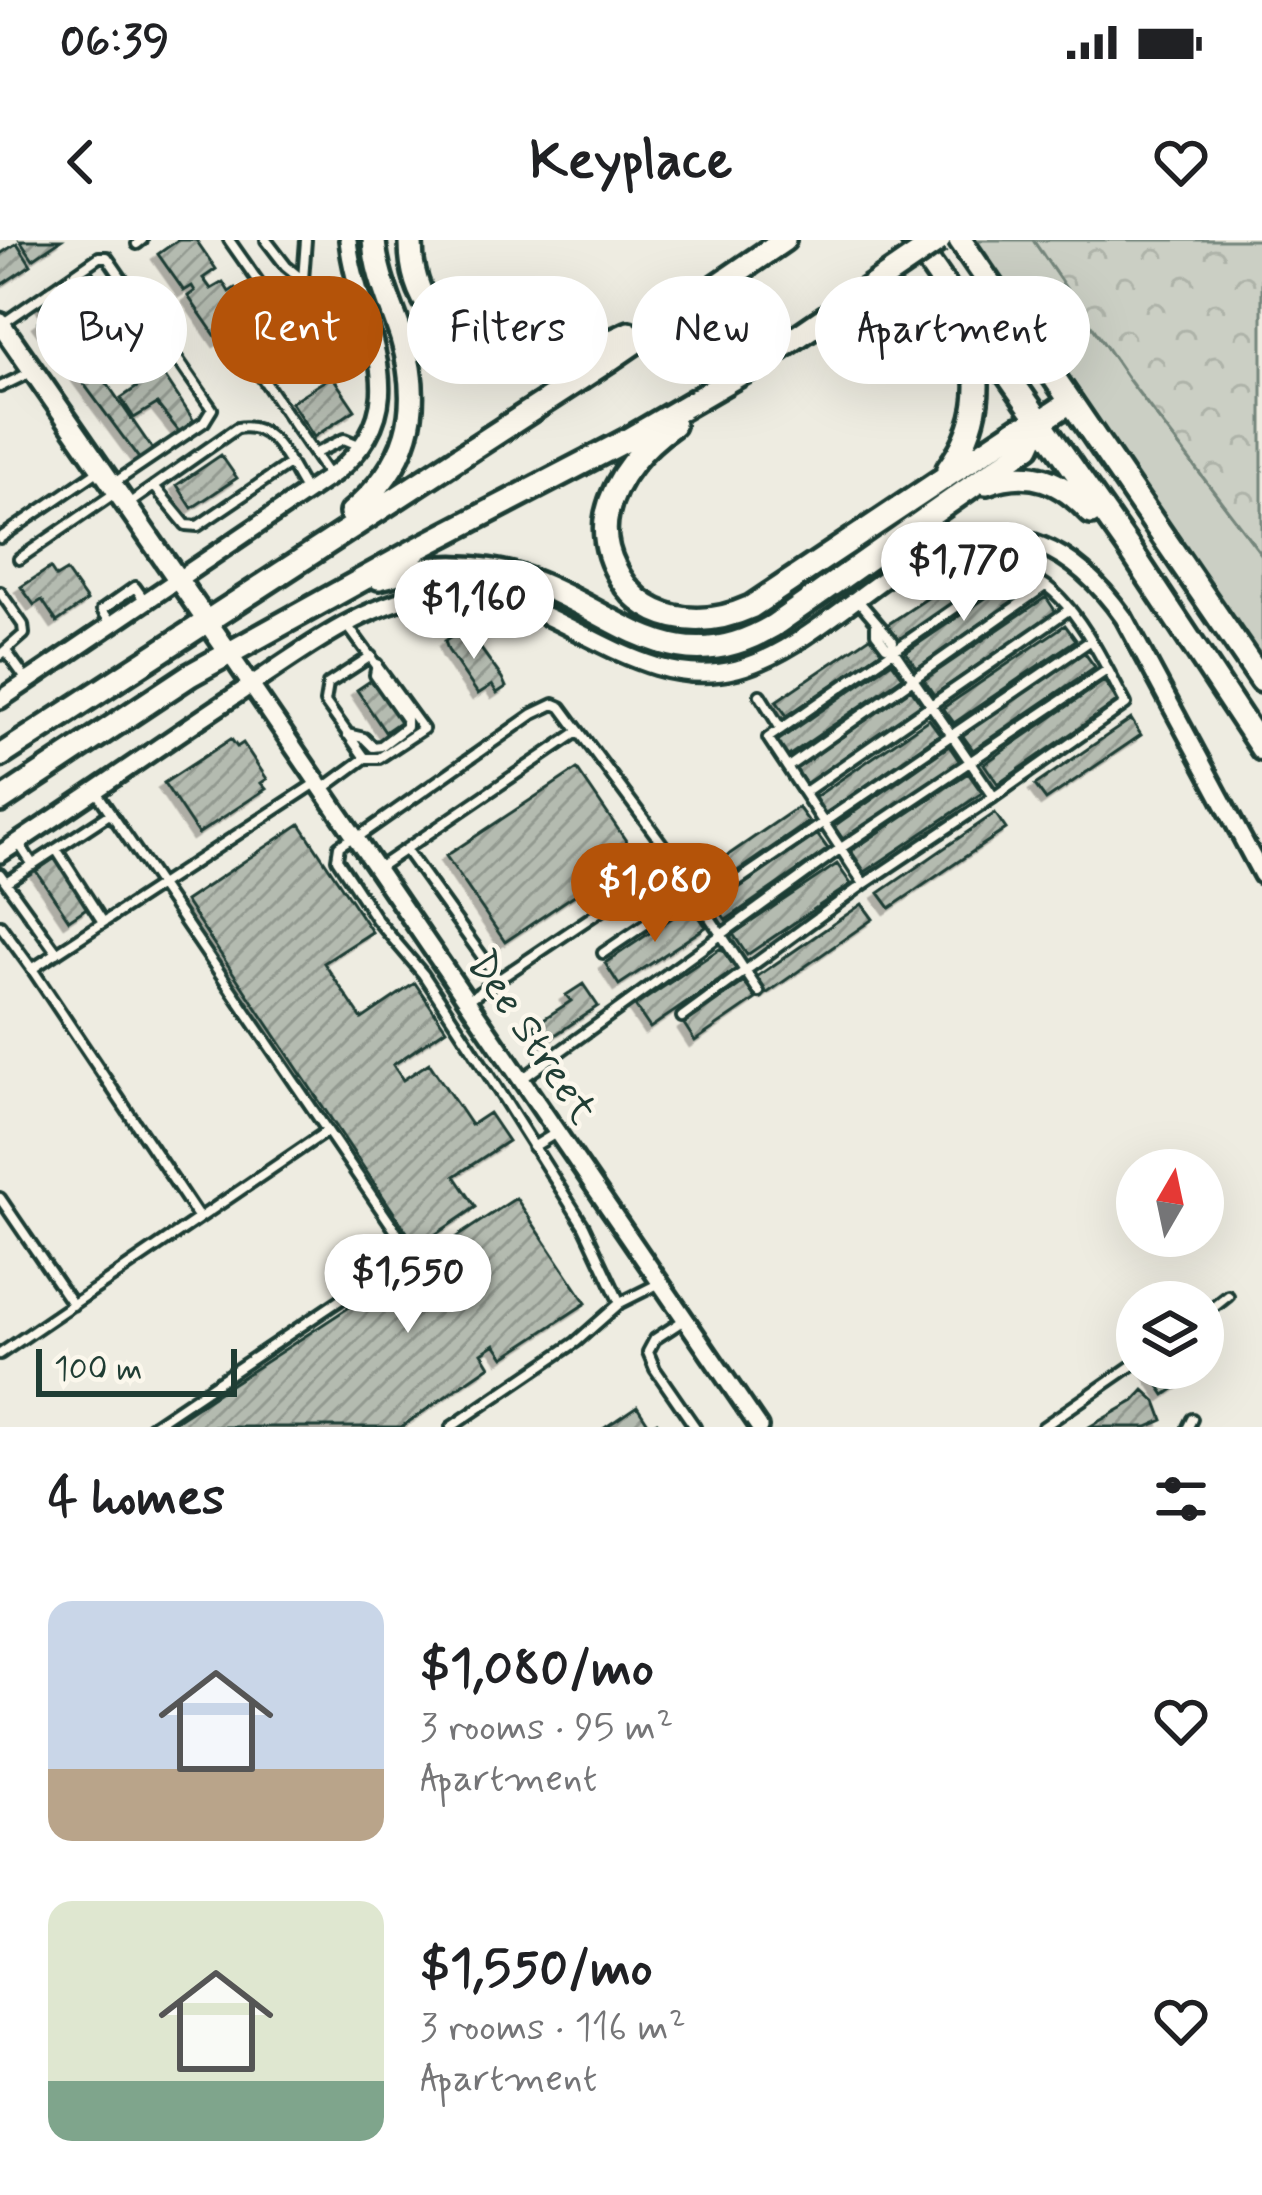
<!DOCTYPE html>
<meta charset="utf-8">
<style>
:root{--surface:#fff;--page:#f6f6f6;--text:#202124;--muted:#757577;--accent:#b45309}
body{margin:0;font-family:Mynerve,sans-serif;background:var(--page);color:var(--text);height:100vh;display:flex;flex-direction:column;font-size:45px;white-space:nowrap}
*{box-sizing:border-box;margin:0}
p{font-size:39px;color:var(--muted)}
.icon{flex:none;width:66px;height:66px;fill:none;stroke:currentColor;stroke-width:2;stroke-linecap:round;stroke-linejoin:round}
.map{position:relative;height:1187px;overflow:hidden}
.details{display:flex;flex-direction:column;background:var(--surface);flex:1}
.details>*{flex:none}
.guide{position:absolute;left:36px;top:36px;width:1191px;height:108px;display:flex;gap:24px}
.needle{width:78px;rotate:9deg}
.fabs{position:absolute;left:1116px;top:909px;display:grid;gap:24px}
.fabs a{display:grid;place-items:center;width:108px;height:108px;border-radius:50%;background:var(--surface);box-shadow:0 12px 48px #0002;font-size:60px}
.scale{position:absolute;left:36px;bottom:30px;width:201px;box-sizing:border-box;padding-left:12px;border:6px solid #1f3d34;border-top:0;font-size:33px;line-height:42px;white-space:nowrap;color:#1f3d34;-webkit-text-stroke:9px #fbf7ec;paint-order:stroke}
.price{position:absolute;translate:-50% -102px;padding:0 27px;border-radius:42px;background:#fff;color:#222;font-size:39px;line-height:78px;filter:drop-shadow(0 3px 6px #0008)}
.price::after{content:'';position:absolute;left:50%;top:72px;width:36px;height:27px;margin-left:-18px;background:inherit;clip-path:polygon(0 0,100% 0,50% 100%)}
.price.active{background:var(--accent);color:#fff}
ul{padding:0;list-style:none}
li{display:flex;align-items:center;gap:36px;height:300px;padding:0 48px}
li span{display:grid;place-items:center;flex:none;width:336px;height:240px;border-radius:24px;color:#555}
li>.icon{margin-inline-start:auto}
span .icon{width:144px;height:144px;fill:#fffc;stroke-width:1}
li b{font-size:51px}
h2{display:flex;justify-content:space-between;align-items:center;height:144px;padding:0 48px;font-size:51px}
.pill{padding:0 42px;border-radius:54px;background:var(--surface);box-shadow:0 12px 48px #0002;font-size:42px;line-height:108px}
.pill.active{background:var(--accent);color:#fff}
.status{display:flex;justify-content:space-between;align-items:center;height:84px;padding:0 60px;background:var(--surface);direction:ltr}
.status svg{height:33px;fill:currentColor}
header{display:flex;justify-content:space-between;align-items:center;height:156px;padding:0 48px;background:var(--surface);font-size:54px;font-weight:800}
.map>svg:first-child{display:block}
.grass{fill:#cbcfc4;stroke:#75867c;stroke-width:3}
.forest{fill:url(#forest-crowns);stroke:#75867c;stroke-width:3}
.building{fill:url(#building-hatch);stroke:#1f3d34;stroke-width:3;filter:url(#shadow)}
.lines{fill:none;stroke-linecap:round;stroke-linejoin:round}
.service-casing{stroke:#1f3d34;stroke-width:16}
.minor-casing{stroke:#1f3d34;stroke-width:24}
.tertiary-casing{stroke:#1f3d34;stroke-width:27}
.secondary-casing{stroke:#1f3d34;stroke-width:30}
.service{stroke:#fbf7ec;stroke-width:8}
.minor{stroke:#fbf7ec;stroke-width:15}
.tertiary{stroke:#fbf7ec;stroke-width:18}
.secondary{stroke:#fbf7ec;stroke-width:21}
.secondary-bridge-casing{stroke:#1f3d34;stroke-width:30;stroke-linecap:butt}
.secondary-bridge{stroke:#fbf7ec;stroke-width:21}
.labels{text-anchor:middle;stroke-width:9;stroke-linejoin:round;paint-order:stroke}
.street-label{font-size:42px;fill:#1f3d34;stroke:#fbf7ec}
</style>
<div class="status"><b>06:39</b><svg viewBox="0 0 49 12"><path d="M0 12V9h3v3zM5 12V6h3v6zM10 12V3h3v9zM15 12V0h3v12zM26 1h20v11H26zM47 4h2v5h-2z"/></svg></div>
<header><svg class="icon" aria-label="back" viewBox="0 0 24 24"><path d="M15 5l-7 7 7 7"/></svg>Keyplace<svg class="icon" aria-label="heart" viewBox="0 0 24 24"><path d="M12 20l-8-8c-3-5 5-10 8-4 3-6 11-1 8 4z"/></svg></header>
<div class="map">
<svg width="1262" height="1187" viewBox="0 0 1262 1187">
<defs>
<pattern id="forest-crowns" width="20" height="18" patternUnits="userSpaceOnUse" patternTransform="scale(3)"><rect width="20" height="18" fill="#cbcfc4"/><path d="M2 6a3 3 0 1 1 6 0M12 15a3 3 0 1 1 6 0" fill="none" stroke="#aeb3a9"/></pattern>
<pattern id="building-hatch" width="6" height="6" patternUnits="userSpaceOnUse" patternTransform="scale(3)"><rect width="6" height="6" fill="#b4bbb0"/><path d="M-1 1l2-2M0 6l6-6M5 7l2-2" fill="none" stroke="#929990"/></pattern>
<filter id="shadow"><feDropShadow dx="-5.5" dy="5.5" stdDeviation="0" flood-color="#0004"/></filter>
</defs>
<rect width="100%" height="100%" fill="#eeece1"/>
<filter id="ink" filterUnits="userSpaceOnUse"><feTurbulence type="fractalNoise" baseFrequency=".00833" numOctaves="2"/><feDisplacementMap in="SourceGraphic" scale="24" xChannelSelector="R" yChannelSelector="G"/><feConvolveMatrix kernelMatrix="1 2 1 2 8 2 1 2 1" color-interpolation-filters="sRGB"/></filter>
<g filter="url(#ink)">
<path class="grass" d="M970 0H1033L1129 140 1262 315V429Z"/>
<path class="forest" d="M1033 0H1262V315L1129 140Z"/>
<path class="building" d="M20 0H61L33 19Z
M178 0H196L216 29 203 38 211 49 223 42 229 52 235 48 246 64 240 68 249 81 219 101 188 56 195 51 192 46 184 51 158 14Z
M17 3 31 25 1 45 0 14Z
M90 27 134 94 145 87 161 111 152 117 196 184 181 194 157 164 134 178 121 158 143 143 92 63 87 66 80 56 84 54 73 37Z
M50 55 74 85 94 70 109 91 85 109 110 135 104 139 153 210 140 220 38 82 49 74 40 62Z
M332 136 355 170 314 197 291 162Z
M221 215 237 238 192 268 177 245Z
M50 328 56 337 66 331 87 361 57 382 42 360 34 365 21 347Z
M1012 340 1022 355 917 428 906 412Z
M944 347 954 362 898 401 887 385Z
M1046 357 1056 372 934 455 924 440Z
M1065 385 1076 400 954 483 943 468Z
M466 388 502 438 506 447 497 453 492 445 478 454 448 410 445 401Z
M873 395 883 410 787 476 776 461Z
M1084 412 1095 427 973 510 962 495Z
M892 422 903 437 787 517 776 502Z
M373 439 401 481 385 492 357 450Z
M1104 441 1118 461 998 544 984 524Z
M911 449 922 465 806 544 795 529Z
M929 479 940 494 825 574 814 558Z
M1131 479 1141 495 1046 560 1035 545Z
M231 499 237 507 243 503 267 539 261 543 266 549 198 594 164 543Z
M949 506 960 522 844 601 834 586Z
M577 529 635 614 505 702 446 616Z
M968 533 982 553 865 632 851 611Z
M798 567 809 582 707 652 696 637Z
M995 573 1006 589 890 668 879 653Z
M300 584 372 692 324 723 362 779 415 743 446 789 393 825 403 840 429 823 471 885 489 873 508 901 455 936 476 967 417 1007 185 661Z
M817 594 828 609 726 680 715 664Z
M55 618 88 667 69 680 36 631Z
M837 624 851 644 747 715 733 694Z
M862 664 873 679 766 754 755 738Z
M691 665 706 687 619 745 605 723Z
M721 708 736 729 650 788 635 766Z
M744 742 756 759 695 801 684 784Z
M583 744 598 766 545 802 533 786 571 761 566 755Z
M516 958 586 1063 504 1117 495 1104 482 1113 490 1126 401 1187H166Z
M1203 1095 1216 1114 1206 1120 1209 1125 1165 1155 1147 1128H1203Z
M1144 1150 1156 1161 1163 1180 1147 1187H1089L1134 1161Z
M637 1166 650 1186 657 1182 661 1187H606Z"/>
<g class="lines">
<g class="service-casing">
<path id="service" d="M229 0 276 67C278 85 261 91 248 100L246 114 329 236
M266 0 286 26 303 40
M306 0 303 40C321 65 329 75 361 66
M137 4 142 0
M2 84 99 17H107L212 169 204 182 114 243
M0 147 31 132
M314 214 344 199 361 206
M154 246 186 285 198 286 289 224
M127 265 237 188C275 181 287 222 306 251
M0 298 98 231
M19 319 115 253
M0 352 23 385 24 394 0 415
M857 359 893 401 892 407 886 406 876 393V386
M110 382 102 370 135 347 145 361
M892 407 894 411C927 460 961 508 994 557L1126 464C1104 425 1057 313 998 338L768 498 864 644 994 557
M6 411 26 439
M760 455 781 489
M347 494 364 498 373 507 381 506 406 487V479L375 435 377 424
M365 518 325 462 328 444 371 416
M788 527 1045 346
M323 549 365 518H379L423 489 347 385
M95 550 399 996 400 1012 392 1025 151 1187
M805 552 1070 369
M353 597 339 606 337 619 377 680 423 734 471 807 584 986 620 1063
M358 597 533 474 554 464 561 467 669 613 671 620 667 626 468 760
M18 602 33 625
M56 609 103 682
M406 610 499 740
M378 628 579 491
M0 634 57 713
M6 642 111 573
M702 665 1090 401
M0 685 32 729
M603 713 693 652 759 752
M682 777 864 644
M522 839 841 608 1107 430
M533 907 556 893
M0 958 73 1065
M199 978 32 729 316 543
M1203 1076 1228 1056
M684 1080 655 1099 648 1112 655 1129 695 1187
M0 1114 327 891
M451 1187 576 1102 620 1063 660 1043
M1043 1187 1137 1122
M1188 1187 1192 1179"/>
</g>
<g class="minor-casing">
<path id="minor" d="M229 413 759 1187
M0 460 335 233C424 162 357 86 348 0
M0 614C81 561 161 505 242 451 298 414 358 367 426 354 544 333 624 458 737 429 803 412 868 342 930 310 1016 278 1074 307 1124 378L1262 635"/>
</g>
<g class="tertiary-casing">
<path id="tertiary" d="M0 83 229 413"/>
</g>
<g class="secondary-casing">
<path id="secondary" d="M411 0C409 121 544 137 629 93
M913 0 1131 311 1262 509
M960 0 1262 441
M673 185C643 206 615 237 607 274 603 292 607 312 615 328 641 383 700 390 751 367L1019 188 1040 182 1070 162
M948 229C979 187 986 139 965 90
M986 243C1031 227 1061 240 1091 273
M351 273C408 225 424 171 402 98 392 66 376 35 374 0
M379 338C430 324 485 323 534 342 622 376 675 444 773 386L1029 206 1040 182
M0 516 609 120 784 0
M0 561 190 435 419 308 627 200 756 125"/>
</g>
<use href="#service" class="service"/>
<use href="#minor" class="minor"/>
<use href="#tertiary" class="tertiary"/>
<use href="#secondary" class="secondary"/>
<g class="secondary-bridge-casing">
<path id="secondary-bridge" d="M756 125 939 0"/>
</g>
<use href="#secondary-bridge" class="secondary-bridge"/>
</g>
</g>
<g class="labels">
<g class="street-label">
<text transform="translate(534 796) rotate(56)" y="15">Dee Street</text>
</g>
</g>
</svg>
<div class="fabs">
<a><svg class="needle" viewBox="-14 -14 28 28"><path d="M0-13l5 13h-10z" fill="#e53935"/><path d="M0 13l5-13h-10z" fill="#757577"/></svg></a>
<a><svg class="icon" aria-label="layers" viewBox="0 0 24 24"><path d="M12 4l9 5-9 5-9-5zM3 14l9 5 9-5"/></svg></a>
</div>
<div class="scale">100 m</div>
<b class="price" style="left:964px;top:384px">$1,770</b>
<b class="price" style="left:474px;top:422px">$1,160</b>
<b class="price active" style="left:655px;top:705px">$1,080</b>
<b class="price" style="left:408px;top:1096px">$1,550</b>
<div class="guide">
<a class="pill">Buy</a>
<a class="pill active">Rent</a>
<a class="pill">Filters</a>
<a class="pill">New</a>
<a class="pill">Apartment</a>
</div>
</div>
<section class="details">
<h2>4 homes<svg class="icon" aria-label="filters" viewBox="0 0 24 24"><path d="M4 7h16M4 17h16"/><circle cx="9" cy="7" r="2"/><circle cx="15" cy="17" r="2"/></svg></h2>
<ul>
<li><span style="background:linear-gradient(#c9d6e8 70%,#b9a48a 0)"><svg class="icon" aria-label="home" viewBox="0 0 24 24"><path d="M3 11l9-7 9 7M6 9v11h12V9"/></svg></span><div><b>$1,080/mo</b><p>3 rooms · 95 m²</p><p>Apartment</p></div><svg class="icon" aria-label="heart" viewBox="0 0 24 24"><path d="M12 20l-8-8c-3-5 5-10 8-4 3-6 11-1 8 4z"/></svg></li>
<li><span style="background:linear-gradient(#dfe7d0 75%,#7fa58c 0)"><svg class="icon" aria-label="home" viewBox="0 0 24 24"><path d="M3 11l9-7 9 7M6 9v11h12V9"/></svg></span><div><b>$1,550/mo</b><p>3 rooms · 116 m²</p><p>Apartment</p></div><svg class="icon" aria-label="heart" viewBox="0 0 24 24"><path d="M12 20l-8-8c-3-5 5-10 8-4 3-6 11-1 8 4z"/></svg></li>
</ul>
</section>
